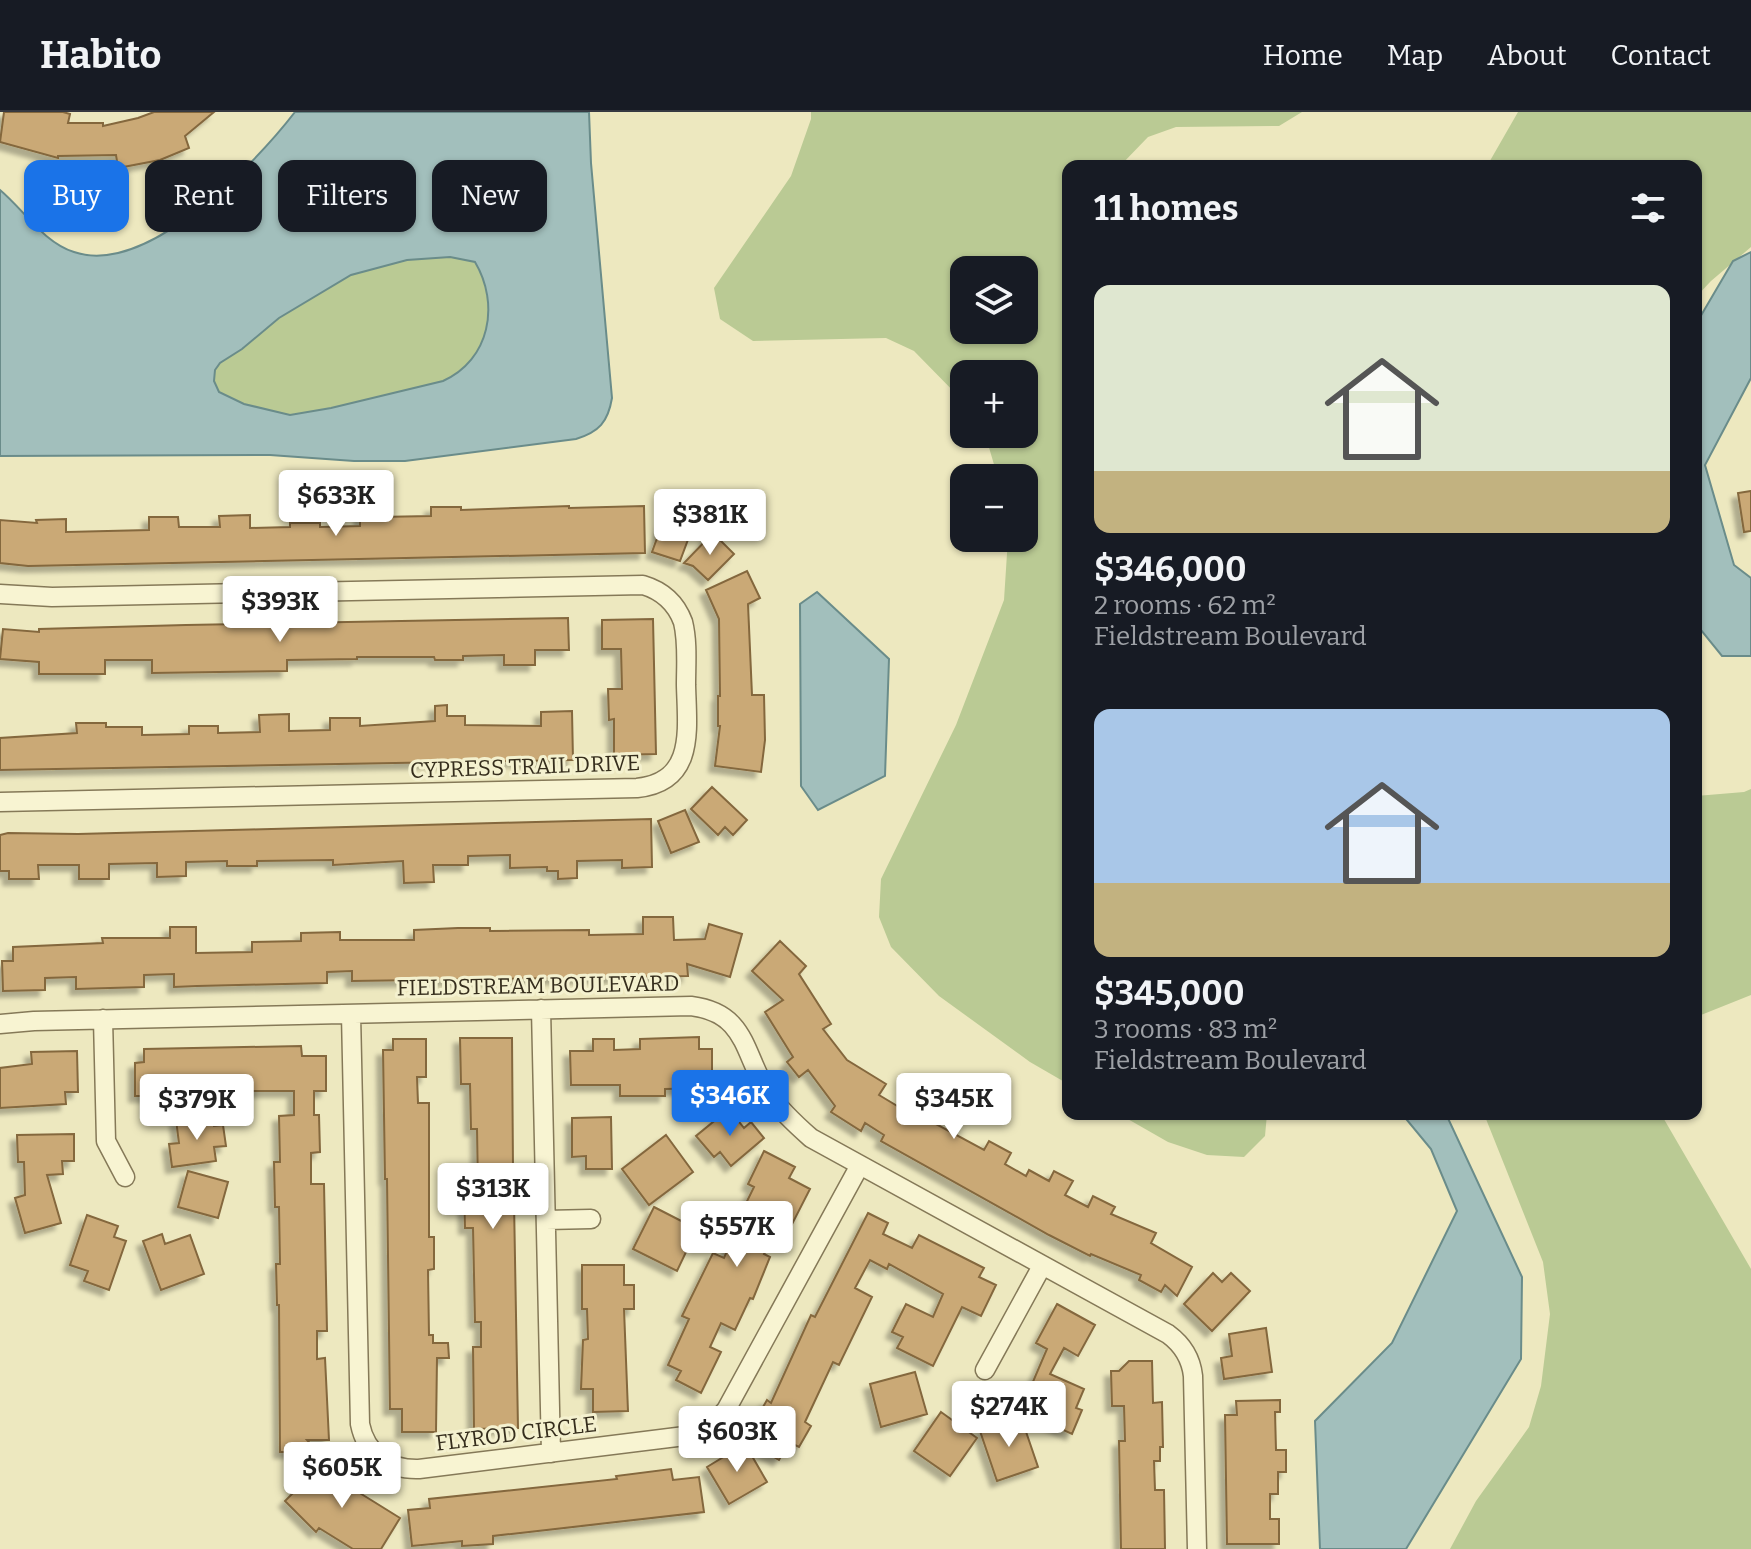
<!DOCTYPE html>
<meta charset="utf-8">
<style>
:root{--surface:#171b24;--page:#242831;--text:#f1f3f6;--muted:#9ea1a6;--line:#363941;--accent:#1a73e8}
body{margin:0;font-family:Bitter,serif;background:var(--page);color:var(--text);height:100vh;display:flex;flex-direction:column;font-size:30px;white-space:nowrap}
*{box-sizing:border-box;margin:0}
p{font-size:26px;color:var(--muted)}
.icon{flex:none;width:44px;height:44px;fill:none;stroke:currentColor;stroke-width:2;stroke-linecap:round;stroke-linejoin:round}
.map{position:relative;flex:1;overflow:hidden}
.details{position:absolute;left:1062px;top:48px;width:640px;height:960px;display:flex;flex-direction:column;background:var(--surface);border-radius:16px;box-shadow:0 2px 6px #0004}
.details>*{flex:none}
.hud{position:absolute;left:24px;top:48px;width:760px;height:72px;display:flex;gap:16px}
.controls{position:absolute;left:950px;top:144px;display:grid;gap:16px}
.controls a{display:grid;place-items:center;width:88px;height:88px;border-radius:16px;background:var(--surface);box-shadow:0 2px 6px #0004;font-size:40px}
.price{position:absolute;translate:-50% -68px;padding:0 18px;border-radius:8px;background:#fff;color:#222;font-size:26px;line-height:52px;filter:drop-shadow(0 2px 4px #0008)}
.price::after{content:'';position:absolute;left:50%;top:48px;width:24px;height:18px;margin-left:-12px;background:inherit;clip-path:polygon(0 0,100% 0,50% 100%)}
.price.active{background:var(--accent);color:#fff}
ul{padding:0;list-style:none}
li{display:grid;align-content:center;gap:16px;height:424px;padding:0 32px}
li span{display:grid;place-items:center;height:248px;border-radius:16px;color:#555}
li>.icon{margin-inline-start:auto}
span .icon{width:144px;height:144px;fill:#fffc;stroke-width:1}
li b{font-size:34px}
h2{display:flex;justify-content:space-between;align-items:center;height:96px;padding:0 32px;font-size:34px}
.chip{padding:0 28px;border-radius:16px;background:var(--surface);box-shadow:0 2px 6px #0004;font-size:28px;line-height:72px}
.chip.active{background:var(--accent);color:#fff}
header{display:flex;align-items:center;gap:48px;box-sizing:border-box;height:112px;padding:0 40px;background:var(--surface);border-bottom:2px solid var(--line)}
header strong{font-size:38px}
nav{display:flex;gap:44px;margin-inline-start:auto;font-size:28px}
.map>svg:first-child{display:block}
.green{fill:#baca94;fill-rule:evenodd}
.water{fill:#a2bfbc;stroke:#6a8c8a;stroke-width:2;fill-rule:evenodd}
.building{fill:#caa976;stroke:#84673e;stroke-width:2;filter:url(#shadow)}
.lines{fill:none;stroke-linecap:round;stroke-linejoin:round}
.street-casing{stroke:#857958;stroke-width:21}
.street{stroke:#f8f4d2;stroke-width:18}
.labels{text-anchor:middle;stroke-width:6;stroke-linejoin:round;paint-order:stroke}
.street-label{font-size:22px;fill:#352d1c;stroke:#f4f1cf}
</style>
<header>
<strong>Habito</strong>
<nav><a>Home</a><a>Map</a><a>About</a><a>Contact</a></nav>
</header>
<div class="map">
<svg width="1751" height="1437" viewBox="0 0 1751 1437">
<defs>
<filter id="shadow"><feDropShadow dx="-6" dy="6" stdDeviation="2" flood-color="#0004"/></filter>
</defs>
<rect width="100%" height="100%" fill="#ede8bf"/>
<path class="green" d="M811 0H1302L1279 14 1176 15 1148 25 1120 54H1068V972L1030 950 939 884 891 835 879 805 881 767 956 613 1004 488 1008 426H1024V366H998L985 322H1024V262H964V290L914 239 886 226 753 229 720 207 714 176 791 64 811 7ZM964 158H1024V218H964Z
M1518 0H1751V135L1711 169 1696 185V54H1487Z
M450 145 475 150C499 192 491 248 443 269L331 296 290 303 244 292 219 280 214 269 215 258 220 251 242 237 279 206 351 163 407 148Z
M1751 677V883L1696 905V684L1744 680Z
M1119 1002H1267L1265 1024 1244 1045 1207 1043 1168 1030Z
M1484 1002H1661L1751 1157V1437H1450L1476 1389 1529 1315 1541 1274 1550 1202 1543 1150Z"/>
<path class="water" d="M295 0H589L591 51 612 286C608 310 599 320 576 327L405 349H354L270 343 0 344V78C24 98 43 130 74 140 147 165 255 52 295 0ZM450 145 475 150C500 192 490 248 443 269L331 296 290 303 244 292 219 280 214 269 215 258 220 251 242 237 279 206 351 163 407 148Z
M1751 140V266L1705 353 1734 453 1751 466V544H1722L1696 512V212L1733 149Z
M817 480 889 547 885 664 818 698 801 674 800 492Z
M1402 1002H1446L1522 1165 1521 1247 1406 1437H1320L1315 1309 1392 1231 1457 1099 1431 1037Z"/>
<path class="building" d="M4 0H63L70 2 68 11H103V14L138 6 154 0H214L185 24 189 36 160 48 118 56 116 43 58 44V46L0 30Z
M1751 379V419L1744 420 1738 381Z
M569 394V396L644 394 645 441 28 454 0 451V408L37 411 36 408 66 407V420L149 418V405H178L179 415H220L219 404 250 403V416L290 415V411H320V415L360 414V399H378V405L431 404V395H461V398Z
M668 396 696 406 680 449 652 440Z
M713 421 734 442 708 468 693 454 684 451Z
M747 459 760 486 748 492 752 583H764L765 628 761 660 715 654 720 614H718V584H720L719 507 706 478Z
M568 506 569 538H535V553H504V543L463 544V548H435L434 545H357V547L287 548V559L152 561V548H105V562H39V550L0 547 3 517 39 520V517L186 513Z
M653 507 656 642 614 643V607L609 608 608 577H622L621 537H602V508Z
M447 593V604H465V613L541 614V600L572 599 573 648 0 658V626L77 621 76 611H106V615H142V623L189 622V614H218V621L260 620 259 603 289 602V619L330 618V606H360V614L435 609V594Z
M712 675 747 708 733 723 725 715 718 723 691 697Z
M685 698 699 730 671 741 658 709Z
M651 707 652 755 622 756V748L577 749V766L558 767V759H547V755L510 756V743L468 744V753H433L434 770 404 771 403 749 333 753V748L257 749V754H227V749L186 750V764L157 765V751L109 752V767H79V753H38L39 767H9V759H0V723L8 721 78 722Z
M643 805H673L674 828 705 827 709 812 742 822 730 865 687 852 688 864 352 869V859L327 860V871L197 874 174 875V862L144 863V875L76 877V865L45 866V878L3 879 2 849H13V835L103 831 102 826H170V815H196V841L252 840V830L301 829V821L340 820V828H414V818L458 816H490V819L589 818V823L643 822Z
M780 829 806 854 799 862 831 912 823 917 847 948 886 972 879 983 909 1001 910 998 984 1038 989 1029 1011 1041 1005 1052 1026 1064 1029 1058 1049 1069 1054 1059 1073 1069 1065 1083 1088 1095 1093 1084 1115 1095 1111 1102 1156 1121 1151 1131 1192 1155 1177 1184 1165 1173 1161 1180 1139 1168 1141 1163 1091 1142 1090 1144 1049 1123 881 1029 884 1023 865 1011 861 1019 831 1000 835 994 808 958 799 965 787 950 793 945 765 900 783 888 752 859Z
M699 925V937H712V976L665 977V984H620V973H571L570 939H593V927H614V938L640 937V927Z
M460 926H512L513 1056H503V1090H514L518 1316 474 1317 473 1235H481V1210H475L473 1116H465L464 1078 478 1077 477 1017H471L470 972H461Z
M393 927H426V965H417L418 991H429V1125H434V1157L428 1158 429 1223H433V1231H448L449 1246H437L436 1320H402V1297H390L387 1067H385L383 938H393Z
M301 934 302 944H326V979H314V1003H319L320 1040 311 1041V1072H324L327 1219H317V1247L325 1246 329 1328H307L318 1340H280L279 1193H277L276 1152H280L279 1095H275L274 1050H280L279 1004 294 1003V979H169V984H135V951L144 950V937Z
M77 939 78 980H65L66 992 0 996V956L32 952 31 940Z
M729 997 744 1016 751 1010 764 1026 731 1054 720 1040 714 1045 696 1024Z
M212 1004 214 1014 223 1013 226 1034 214 1035 216 1049 172 1055 169 1032 179 1031 176 1008Z
M611 1005 612 1057H586V1044L572 1045V1006Z
M74 1022V1049H62L63 1062 47 1063 61 1111 25 1121 15 1086 25 1083 24 1050H18L17 1023Z
M666 1023 693 1060 649 1093 622 1057Z
M764 1039 795 1055 789 1066 810 1077 787 1122 776 1116 764 1142 770 1145 753 1187 750 1186 735 1218 721 1211 710 1235 721 1240 701 1281 676 1268 681 1259 668 1253 689 1207 682 1204 713 1141 724 1146 734 1123 731 1122 754 1075 748 1072Z
M188 1059 228 1070 218 1106 178 1095Z
M654 1095 697 1117 677 1159 633 1137Z
M868 1101 888 1111 883 1122 912 1136 919 1123 984 1156 979 1165 996 1173 981 1204 962 1195 933 1254 897 1236 903 1225 892 1220 906 1192 933 1205 943 1182 889 1152 887 1157 870 1148 855 1176 872 1185 839 1253 833 1250 805 1310 811 1314 799 1335 789 1330 779 1348 744 1328 767 1288 771 1291 811 1203 815 1205Z
M87 1103 118 1114 114 1125 126 1129 109 1178 84 1169 88 1159 70 1153Z
M162 1122 165 1132 190 1123 204 1162 161 1178 143 1129Z
M582 1153H624V1173H634V1197H624L628 1299 593 1300V1277H581L583 1228 588 1227 587 1197H582Z
M1213 1161 1222 1170 1231 1161 1250 1179 1212 1219 1184 1192Z
M1057 1192 1095 1213 1078 1244 1064 1236 1050 1262 1084 1277 1076 1296 1082 1298 1072 1322 1028 1302 1047 1296 1026 1286 1047 1237 1036 1231Z
M1266 1216 1272 1260 1224 1267 1221 1246 1232 1244 1229 1222Z
M1129 1249H1152L1153 1291 1162 1290 1163 1335H1160V1349H1154L1155 1378H1164L1165 1437H1121L1119 1329H1125L1124 1294H1112L1111 1259H1119Z
M915 1260 927 1302 881 1315 870 1272Z
M1280 1288V1300H1275L1276 1338H1286V1360H1278V1382H1270V1407H1279V1432H1227L1225 1303H1237L1236 1289Z
M941 1300 977 1326 950 1364 914 1339Z
M1021 1305 1038 1355 997 1369 980 1319Z
M745 1332 767 1370 729 1392 707 1355Z
M326 1348 355 1378 400 1406 381 1437H353L319 1416 316 1420 285 1389Z
M671 1357 673 1368 699 1365 704 1400 493 1424V1432L462 1434V1429L412 1434 408 1398 430 1396 429 1387 617 1367 616 1364Z"/>
<g class="lines">
<g class="street-casing">
<path id="street" d="M0 482 52 485 643 473C663 479 676 491 683 510 688 530 686 552 686 573 687 617 696 670 637 676L0 690
M541 897 551 1341
M351 902 360 1312C366 1342 389 1358 419 1357L685 1324 709 1316 726 1298 860 1053
M103 907 106 1029 125 1065
M0 912 34 909 691 894C747 901 743 941 768 981 780 998 795 1012 811 1026L1168 1222C1183 1233 1191 1246 1193 1264L1197 1437
M546 1108 591 1107
M985 1258 1042 1154"/>
</g>
<use href="#street" class="street"/>
</g>
<g class="labels">
<g class="street-label">
<text transform="translate(525 654) rotate(-2)" y="8">CYPRESS TRAIL DRIVE</text>
<text transform="translate(538 873) rotate(-1)" y="8">FIELDSTREAM BOULEVARD</text>
<text transform="translate(516 1321) rotate(-7)" y="8">FLYROD CIRCLE</text>
</g>
</g>
</svg>
<div class="controls">
<a><svg class="icon" aria-label="layers" viewBox="0 0 24 24"><path d="M12 4l9 5-9 5-9-5zM3 14l9 5 9-5"/></svg></a>
<a>+</a>
<a>−</a>
</div>
<b class="price" style="left:336px;top:426px">$633K</b>
<b class="price" style="left:710px;top:445px">$381K</b>
<b class="price" style="left:280px;top:532px">$393K</b>
<b class="price active" style="left:730px;top:1026px">$346K</b>
<b class="price" style="left:954px;top:1029px">$345K</b>
<b class="price" style="left:197px;top:1030px">$379K</b>
<b class="price" style="left:493px;top:1119px">$313K</b>
<b class="price" style="left:737px;top:1157px">$557K</b>
<b class="price" style="left:1009px;top:1337px">$274K</b>
<b class="price" style="left:737px;top:1362px">$603K</b>
<b class="price" style="left:342px;top:1398px">$605K</b>
<div class="hud">
<a class="chip active">Buy</a>
<a class="chip">Rent</a>
<a class="chip">Filters</a>
<a class="chip">New</a>
</div>
<section class="details">
<h2>11 homes<svg class="icon" aria-label="filters" viewBox="0 0 24 24"><path d="M4 7h16M4 17h16"/><circle cx="9" cy="7" r="2"/><circle cx="15" cy="17" r="2"/></svg></h2>
<ul>
<li><span style="background:linear-gradient(#dfe7d0 75%,#c2b280 0)"><svg class="icon" aria-label="home" viewBox="0 0 24 24"><path d="M3 11l9-7 9 7M6 9v11h12V9"/></svg></span><div><b>$346,000</b><p>2 rooms · 62 m²</p><p>Fieldstream Boulevard</p></div></li>
<li><span style="background:linear-gradient(#a9c7e8 70%,#c2b280 0)"><svg class="icon" aria-label="home" viewBox="0 0 24 24"><path d="M3 11l9-7 9 7M6 9v11h12V9"/></svg></span><div><b>$345,000</b><p>3 rooms · 83 m²</p><p>Fieldstream Boulevard</p></div></li>
</ul>
</section>
</div>
